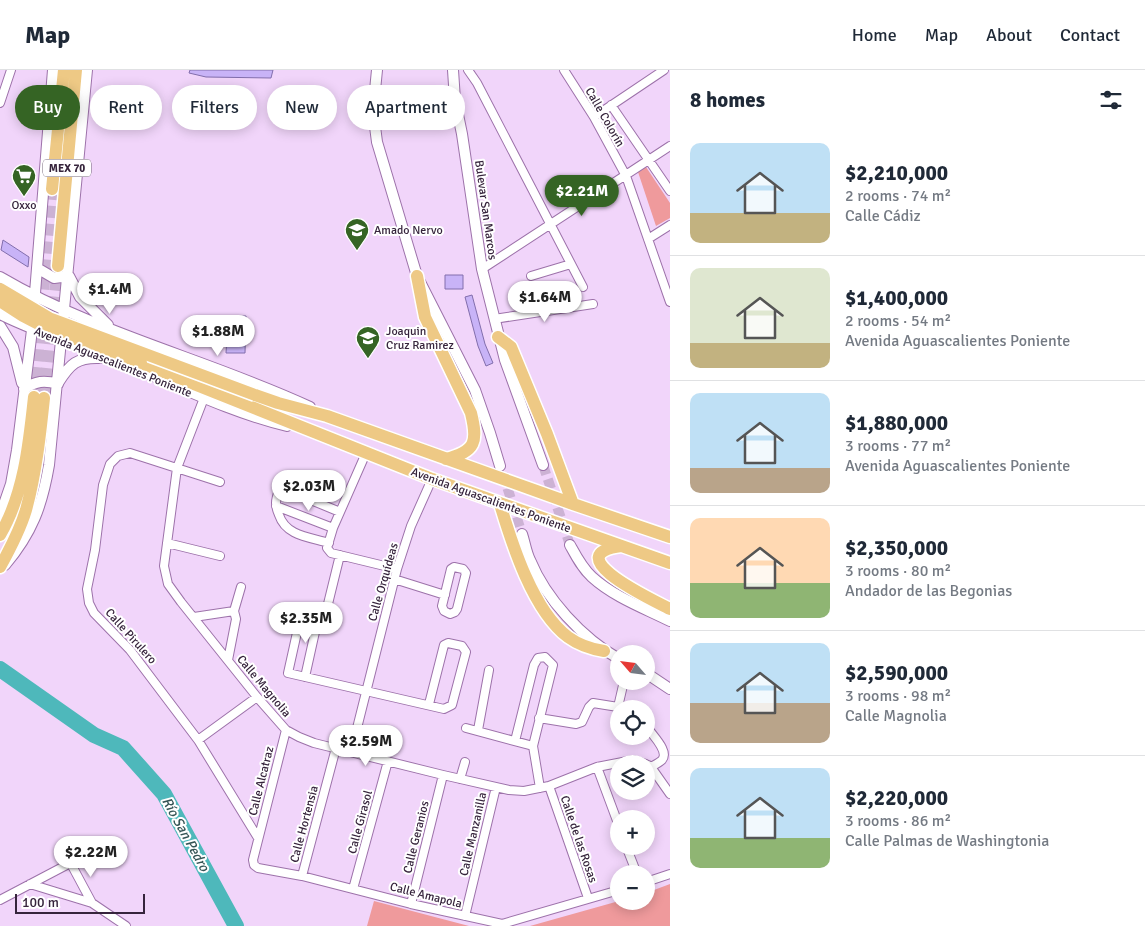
<!DOCTYPE html>
<meta charset="utf-8">
<style>
:root{--surface:#fff;--page:#f2f2f3;--text:#1f2937;--muted:#747a83;--line:#e0e1e3;--accent:#356424}
body{margin:0;font-family:Signika,sans-serif;background:var(--page);color:var(--text);height:100vh;display:flex;flex-direction:column;font-size:19px;white-space:nowrap}
*{box-sizing:border-box;margin:0}
p{font-size:16px;color:var(--muted)}
.icon{flex:none;width:28px;height:28px;fill:none;stroke:currentColor;stroke-width:2;stroke-linecap:round;stroke-linejoin:round}
.map{position:relative;flex:1;overflow:hidden}
.side{display:flex;flex-direction:column;background:var(--surface);width:475px}
.side>*{flex:none}
.guide{position:absolute;left:15px;top:15px;width:475px;height:45px;display:flex;gap:10px}
.needle{width:32px;rotate:298deg}
.fabs{position:absolute;left:610px;top:575px;display:grid;gap:10px}
.fabs a{display:grid;place-items:center;width:45px;height:45px;border-radius:50%;background:var(--surface);box-shadow:0 2px 12px #0003;font-size:25px}
.scale{position:absolute;left:15px;bottom:12px;width:130px;box-sizing:border-box;padding-left:5px;border:2px solid #36243c;border-top:0;font-size:14px;line-height:18px;white-space:nowrap;color:#36243c;-webkit-text-stroke:4px #fff;paint-order:stroke}
.price{position:absolute;translate:-50% -42px;padding:0 11px;border-radius:18px;background:#fff;color:#222;font-size:16px;line-height:32px;filter:drop-shadow(0 1px 2px #0008)}
.price::after{content:'';position:absolute;left:50%;top:30px;width:15px;height:11px;margin-left:-8px;background:inherit;clip-path:polygon(0 0,100% 0,50% 100%)}
.price.selected{background:var(--accent);color:#fff}
ul{padding:0;list-style:none}
li{display:flex;align-items:center;gap:15px;height:125px;padding:0 20px}
li+li{border-top:1px solid var(--line)}
li span{display:grid;place-items:center;flex:none;width:140px;height:100px;border-radius:10px;color:#555}
li>.icon{margin-inline-start:auto}
span .icon{width:60px;height:60px;fill:#fffc;stroke-width:1}
li b{font-size:21px}
h2{display:flex;justify-content:space-between;align-items:center;height:60px;padding:0 20px;font-size:21px}
.tag{padding:0 18px;border-radius:22px;background:var(--surface);box-shadow:0 2px 12px #0003;font-size:18px;line-height:45px}
.tag.selected{background:var(--accent);color:#fff}
header{display:flex;align-items:center;gap:30px;box-sizing:border-box;height:70px;padding:0 25px;background:var(--surface);border-bottom:1px solid var(--line)}
header strong{font-size:24px}
nav{display:flex;gap:28px;margin-inline-start:auto;font-size:18px}
main{display:flex;flex:1;min-height:0}
.map>svg:first-child{display:block}
.green{fill:#ef9a9c}
.lines{fill:none;stroke-linecap:round;stroke-linejoin:round}
.river{stroke:#4eb8bb;stroke-width:16}
.building{fill:#c8b3f7;stroke:#826eac}
.tertiary-tunnel{stroke:#ccb2d4;stroke-width:10;stroke-dasharray:10 5;stroke-linecap:butt}
.primary-tunnel{stroke:#ccb2d4;stroke-width:12;stroke-dasharray:12 6;stroke-linecap:butt}
.minor-casing{stroke:#9d72aa;stroke-width:10}
.tertiary-casing{stroke:#9d72aa;stroke-width:12}
.primary-casing{stroke:#fff;stroke-width:15}
.minor{stroke:#fff;stroke-width:8}
.tertiary{stroke:#fff;stroke-width:10}
.primary{stroke:#eec985;stroke-width:12}
.primary-bridge-casing{stroke:#fff;stroke-width:15;stroke-linecap:butt}
.primary-bridge{stroke:#eec985;stroke-width:12}
.labels{text-anchor:middle;stroke-width:4;stroke-linejoin:round;paint-order:stroke}
.shield{fill:#fff;stroke:#726676;stroke-width:1}
.shield-label{font-size:11px;font-weight:bold;fill:#36243c}
.street-label{font-size:12px;fill:#36243c;stroke:#fff}
.poi-label{font-size:12px;fill:#36243c;stroke:#fff;text-anchor:start}
.water-label{font-size:14px;font-style:italic;fill:#345455;stroke:#fff}
</style>
<header>
<strong>Map</strong>
<nav><a>Home</a><a>Map</a><a>About</a><a>Contact</a></nav>
</header>
<main>
<div class="map">
<svg width="670" height="856" viewBox="0 0 670 856">
<rect width="100%" height="100%" fill="#f1d5fa"/>
<path class="green" d="M646 97 670 133V148L656 156 638 102Z
M670 814V856H530L619 831H646V823Z
M374 831 469 856H367Z"/>
<g class="lines">
<path class="river" d="M0 599 94 665 123 678 164 724 236 856"/>
</g>
<path class="building" d="M190 0H273L271 8 206 7 189 3Z
M3 170 29 187 28 197 1 180Z
M445 205H463V219H445Z
M472 225 485 274 493 293 486 296 478 276 465 227Z
M228 246H246L245 283H226Z"/>
<g class="lines">
<path class="tertiary-tunnel" d="M543 395 570 475
M503 404 522 464"/>
<path class="primary-tunnel" d="M34 327 52 119
M44 328 58 197"/>
<g class="minor-casing">
<path id="minor" d="M468 0 477 13 583 217
M564 0 594 47 626 106 670 232
M0 33 11 0
M611 35 670 121
M594 47 664 0
M648 169 670 155
M482 199 670 76
M531 206 571 194
M494 249 593 234
M204 328 177 398 164 496 168 514 181 532 257 627 286 660 299 667 314 673 443 705 509 720 524 721 549 716 597 697 633 690 646 694
M366 383 333 458 327 478 331 483 397 499
M220 412 130 383 118 386 110 394 103 415 95 480 87 519 89 533 94 543 130 580 198 670 258 768
M276 436 333 458
M167 473 220 486
M329 473C309 467 286 466 279 445 275 436 275 430 279 421L284 419 340 442
M340 485 326 542 323 544 302 540 288 603 444 639 452 635 466 582 462 576 448 573 444 575 429 634
M454 497 463 499 466 503 457 539 455 542 450 544 444 541 442 536 451 499Z
M394 509 445 525
M194 547 234 541
M228 590 236 549 234 541 241 517
M305 607 319 544
M618 637 624 611
M539 648 576 654 582 652 589 637 593 633 618 637
M466 658 533 676
M286 660 253 790 254 795 258 798 302 806 411 834 502 854 619 820
M478 660 489 600
M646 661H650C655 668 669 682 662 690 659 693 654 695 651 697
M198 670 257 627
M515 671 534 595 538 588 545 587 553 595 533 676 540 718
M351 682 397 499 411 456 432 409
M648 695 651 697 670 724
M597 697 619 756
M460 709 465 692
M549 716 588 828
M626 776 637 804
M70 792 92 833 126 856
M302 806 336 678
M646 812 670 804
M30 814 92 833
M353 819 388 691
M0 830 97 779
M411 834 443 705
M465 846 496 717"/>
</g>
<g class="tertiary-casing">
<path id="tertiary" d="M377 0 373 41 377 72 417 206 475 320 490 363 500 396
M453 0 455 30 462 64 482 199 505 290 543 395
M37 198 54 208 69 206 80 227 108 255
M0 207C97 264 209 290 310 337
M0 244C36 262 72 273 110 288 169 311 225 341 287 356
M0 256 13 277 22 313
M58 313C70 294 77 287 100 288
M24 319C36 311 44 310 58 314
M0 446 11 414 17 380 32 260 53 0
M522 464C525 473 526 482 530 490 546 529 582 568 619 589
M570 475C576 486 582 498 592 507 614 527 644 538 670 551
M5 495C32 463 42 436 49 395L87 0
M646 603 670 619"/>
</g>
<g class="primary-casing">
<path id="primary" d="M52 119 64 0
M58 196 76 0
M417 206 425 247 471 343C478 372 476 381 446 389
M498 267 511 277 547 364 573 434
M141 293 432 409 670 493
M255 325 278 333 327 346 573 434 670 467
M500 434C512 474 533 541 568 567 579 575 591 579 604 581
M0 465C24 424 29 374 34 327
M621 476C555 485 655 531 670 539
M0 497C10 479 20 460 26 440 36 403 40 366 44 328"/>
</g>
<use href="#minor" class="minor"/>
<use href="#tertiary" class="tertiary"/>
<use href="#primary" class="primary"/>
<g class="primary-bridge-casing">
<path id="primary-bridge" d="M0 219 49 248 255 325
M0 231 23 246 46 258 141 293"/>
</g>
<use href="#primary-bridge" class="primary-bridge"/>
</g>
<defs>
<g id="supermarket-pin" transform="scale(1.25)"><path d="M0 17L-7.5 6A9.5 9.5 0 1 1 7.5 6Z" fill="#356424" stroke="#fff"/><path d="M-6-5.5h2.5l.6 2H6L4.5 2H-2.5L-4.4-4H-6ZM-1.5 3.2a1.3 1.3 0 1 0 .1 0ZM3 3.2a1.3 1.3 0 1 0 .1 0Z" fill="#fff"/></g>
<g id="school-pin" transform="scale(1.25)"><path d="M0 17L-7.5 6A9.5 9.5 0 1 1 7.5 6Z" fill="#356424" stroke="#fff"/><path d="M0-5L7-2L0 1L-7-2ZM-4 1L0 2.5L4 1V4Q0 6-4 4Z" fill="#fff"/></g>
</defs>
<g fill-rule="evenodd">
<use href="#supermarket-pin" x="24" y="106"/>
<use href="#school-pin" x="357" y="160"/>
<use href="#school-pin" x="368" y="268"/>
</g>
<g class="labels">
<rect class="shield" x="43" y="89.5" width="48" height="17" rx="4"/>
<g class="shield-label">
<text x="67" y="102">MEX 70</text>
</g>
<g class="street-label">
<text transform="translate(605 47) rotate(60)" y="4">Calle Colorín</text>
<text transform="translate(486 140) rotate(82)" y="4">Bulevar San Marcos</text>
<text transform="translate(113 292) rotate(22)" y="4">Avenida Aguascalientes Poniente</text>
<text transform="translate(491 430) rotate(20)" y="4">Avenida Aguascalientes Poniente</text>
<text transform="translate(383 512) rotate(-74)" y="4">Calle Orquídeas</text>
<text transform="translate(131 566) rotate(48)" y="4">Calle Pirulero</text>
<text transform="translate(264 616) rotate(50)" y="4">Calle Magnolia</text>
<text transform="translate(261 711) rotate(-76)" y="4">Calle Alcatraz</text>
<text transform="translate(360 752) rotate(-75)" y="4">Calle Girasol</text>
<text transform="translate(304 754) rotate(-75)" y="4">Calle Hortensia</text>
<text transform="translate(473 764) rotate(-77)" y="4">Calle Manzanilla</text>
<text transform="translate(416 767) rotate(-76)" y="4">Calle Geranios</text>
<text transform="translate(579 769) rotate(71)" y="4">Calle de las Rosas</text>
<text transform="translate(426 825) rotate(14)" y="4">Calle Amapola</text>
</g>
<g class="poi-label">
<text x="24" y="139" text-anchor="middle">Oxxo</text>
<text x="374" y="164">Amado Nervo</text>
<text x="386" y="265">Joaquin<tspan x="386" dy="14">Cruz Ramirez</tspan></text>
</g>
<g class="water-label">
<text transform="translate(186 764) rotate(61)" y="5">Río San Pedro</text>
</g>
</g>
</svg>
<div class="fabs">
<a><svg class="needle" viewBox="-14 -14 28 28"><path d="M0-13l5 13h-10z" fill="#e53935"/><path d="M0 13l5-13h-10z" fill="#747a83"/></svg></a>
<a><svg class="icon" aria-label="locate" viewBox="0 0 24 24"><circle cx="12" cy="12" r="6"/><path d="M12 2v4M12 18v4M2 12h4M18 12h4"/></svg></a>
<a><svg class="icon" aria-label="layers" viewBox="0 0 24 24"><path d="M12 4l9 5-9 5-9-5zM3 14l9 5 9-5"/></svg></a>
<a>+</a>
<a>−</a>
</div>
<div class="scale">100 m</div>
<b class="price selected" style="left:582px;top:147px">$2.21M</b>
<b class="price" style="left:110px;top:245px">$1.4M</b>
<b class="price" style="left:545px;top:253px">$1.64M</b>
<b class="price" style="left:218px;top:287px">$1.88M</b>
<b class="price" style="left:309px;top:442px">$2.03M</b>
<b class="price" style="left:306px;top:574px">$2.35M</b>
<b class="price" style="left:366px;top:697px">$2.59M</b>
<b class="price" style="left:91px;top:808px">$2.22M</b>
<div class="guide">
<a class="tag selected">Buy</a>
<a class="tag">Rent</a>
<a class="tag">Filters</a>
<a class="tag">New</a>
<a class="tag">Apartment</a>
</div>
</div>
<section class="side">
<h2>8 homes<svg class="icon" aria-label="filters" viewBox="0 0 24 24"><path d="M4 7h16M4 17h16"/><circle cx="9" cy="7" r="2"/><circle cx="15" cy="17" r="2"/></svg></h2>
<ul>
<li><span style="background:linear-gradient(#bfe0f5 70%,#c2b280 0)"><svg class="icon" aria-label="home" viewBox="0 0 24 24"><path d="M3 11l9-7 9 7M6 9v11h12V9"/></svg></span><div><b>$2,210,000</b><p>2 rooms · 74 m²</p><p>Calle Cádiz</p></div></li>
<li><span style="background:linear-gradient(#dfe7d0 75%,#c2b280 0)"><svg class="icon" aria-label="home" viewBox="0 0 24 24"><path d="M3 11l9-7 9 7M6 9v11h12V9"/></svg></span><div><b>$1,400,000</b><p>2 rooms · 54 m²</p><p>Avenida Aguascalientes Poniente</p></div></li>
<li><span style="background:linear-gradient(#bfe0f5 75%,#b9a48a 0)"><svg class="icon" aria-label="home" viewBox="0 0 24 24"><path d="M3 11l9-7 9 7M6 9v11h12V9"/></svg></span><div><b>$1,880,000</b><p>3 rooms · 77 m²</p><p>Avenida Aguascalientes Poniente</p></div></li>
<li><span style="background:linear-gradient(#ffd9b3 65%,#8fb573 0)"><svg class="icon" aria-label="home" viewBox="0 0 24 24"><path d="M3 11l9-7 9 7M6 9v11h12V9"/></svg></span><div><b>$2,350,000</b><p>3 rooms · 80 m²</p><p>Andador de las Begonias</p></div></li>
<li><span style="background:linear-gradient(#bfe0f5 60%,#b9a48a 0)"><svg class="icon" aria-label="home" viewBox="0 0 24 24"><path d="M3 11l9-7 9 7M6 9v11h12V9"/></svg></span><div><b>$2,590,000</b><p>3 rooms · 98 m²</p><p>Calle Magnolia</p></div></li>
<li><span style="background:linear-gradient(#bfe0f5 70%,#8fb573 0)"><svg class="icon" aria-label="home" viewBox="0 0 24 24"><path d="M3 11l9-7 9 7M6 9v11h12V9"/></svg></span><div><b>$2,220,000</b><p>3 rooms · 86 m²</p><p>Calle Palmas de Washingtonia</p></div></li>
</ul>
</section>
</main>
